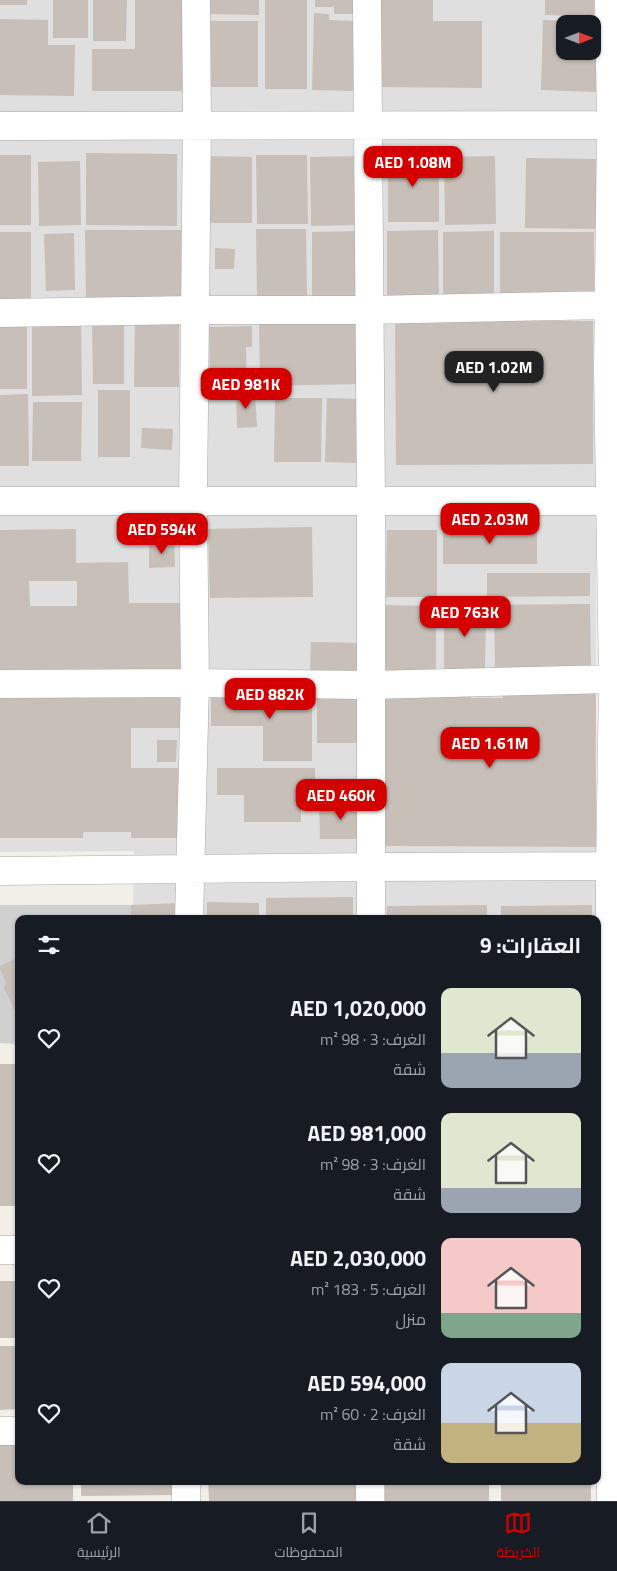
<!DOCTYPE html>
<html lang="ar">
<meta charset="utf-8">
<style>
:root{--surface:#171b24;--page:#20242c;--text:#f1f3f6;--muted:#9ea1a6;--line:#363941;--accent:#d40000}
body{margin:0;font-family:"Titillium Web",Cairo,sans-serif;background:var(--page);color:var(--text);direction:rtl;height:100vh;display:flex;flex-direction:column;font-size:19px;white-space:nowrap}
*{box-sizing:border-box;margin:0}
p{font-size:16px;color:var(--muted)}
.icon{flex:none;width:28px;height:28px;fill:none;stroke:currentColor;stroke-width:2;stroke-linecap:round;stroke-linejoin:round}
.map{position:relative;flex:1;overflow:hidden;direction:ltr}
.side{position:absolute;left:15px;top:915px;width:586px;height:570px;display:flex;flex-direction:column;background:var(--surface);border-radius:10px;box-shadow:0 1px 4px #0004;direction:rtl}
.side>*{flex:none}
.needle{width:32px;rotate:90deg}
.tools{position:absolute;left:556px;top:15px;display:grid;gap:10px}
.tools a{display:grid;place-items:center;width:45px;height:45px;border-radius:10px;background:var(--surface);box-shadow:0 1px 4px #0004;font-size:25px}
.price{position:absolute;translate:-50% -42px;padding:0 11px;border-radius:10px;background:var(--accent);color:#fff;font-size:16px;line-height:32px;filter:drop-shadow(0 1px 2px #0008)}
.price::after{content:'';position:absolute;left:50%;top:30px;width:15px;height:11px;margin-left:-8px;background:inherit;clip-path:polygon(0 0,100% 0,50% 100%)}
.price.current{background:#222;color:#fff}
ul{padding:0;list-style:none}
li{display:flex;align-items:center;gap:15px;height:125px;padding:0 20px}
li span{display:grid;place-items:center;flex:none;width:140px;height:100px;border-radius:10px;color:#555}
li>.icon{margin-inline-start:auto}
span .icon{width:60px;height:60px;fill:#fffc;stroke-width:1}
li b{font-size:21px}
h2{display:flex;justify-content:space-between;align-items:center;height:60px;padding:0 20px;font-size:21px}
.menu{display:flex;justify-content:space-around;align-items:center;height:70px;border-top:1px solid var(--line);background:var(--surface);font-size:14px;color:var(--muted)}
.menu a{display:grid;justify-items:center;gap:2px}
.menu .current{color:var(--accent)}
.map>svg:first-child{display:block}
.residential{fill:#e0dfdf;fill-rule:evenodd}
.religious{fill:#d0d0d0}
.building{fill:#c7bfb8;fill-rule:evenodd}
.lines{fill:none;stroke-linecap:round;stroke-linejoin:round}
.minor-casing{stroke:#a9a9a9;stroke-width:29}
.minor{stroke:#fff;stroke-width:28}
</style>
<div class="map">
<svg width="617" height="1501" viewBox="0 0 617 1501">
<rect width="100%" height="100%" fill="#f2efe9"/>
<path class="residential" d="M0 0H617V111H596V919H133L134 851 0 852ZM565 24H592V51H565Z"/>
<path class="religious" d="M0 905H131V919H19V1044L0 1043Z"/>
<path class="building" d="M0 0H27V5H0Z
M53 0H88V38H53Z
M93 0H127L126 41H93Z
M135 0H184L183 91H92V49H135Z
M207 0H259V15L207 14Z
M265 0H307V89H265Z
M315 0H356V14H334V7H315Z
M381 0H433V21H482V88L381 87Z
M545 0H594V16L545 15Z
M314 13 329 14V20L356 21 353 91 312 90Z
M0 19 48 20V45H75L74 96 0 95Z
M543 20 598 22 596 92 541 90ZM565 24H592V51H565Z
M207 21H258V87H206Z
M86 153 177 154V226L86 225Z
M388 154H439V222H388Z
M0 155H31V225H0Z
M256 155H307L308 224H257Z
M206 156 252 157V223H205Z
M361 156V225L311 226 310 157Z
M495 156 496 224 445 225 444 157Z
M526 158 600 159 599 229 525 228Z
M80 161 81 225 39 226 38 162Z
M256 229H306L307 298H257Z
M85 230H181V299L86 300Z
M438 230 439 299H387V231Z
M359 231 360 299 312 300V232Z
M494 231V299L443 300V232Z
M0 232H31V302H0Z
M500 232H594V297H500Z
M74 233 75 290 46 291 44 234Z
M215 248 235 249 234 269H215Z
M360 318 361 384 260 386 259 320Z
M0 319H27V389H0Z
M81 319 82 395 32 396V320Z
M135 320 179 321V387H134Z
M92 321H124V384H93Z
M395 321H593V464L396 465Z
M252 326V347H246L247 382 210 383 209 327Z
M98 390H130V457H98Z
M255 391 257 427 237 428 236 392Z
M28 394 29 466H0V395Z
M275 398H322L321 462H274Z
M327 398 361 399 359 463 325 462Z
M33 402H82L81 461H32Z
M142 428 173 429 172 450 141 448Z
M443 526H537V564H443Z
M312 527 313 597 210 598 208 529Z
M76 529V563L128 562 129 603H183V672L0 673V530ZM29 581H77V606H30Z
M387 530H437V597H386Z
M174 542 175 567 149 568V543Z
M487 573H590V596L487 597Z
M444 603 486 604 485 673 444 672Z
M590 604 591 668 495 670 494 605Z
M385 605 436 606V672H384Z
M311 642 363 643 362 675 310 674Z
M503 690H596V847L382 846V693H471V698H503Z
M188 691V728H131V768H181L182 838H131V832H83V838H0V693Z
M211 692H312V761H263V726H211Z
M317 693H362V743H317Z
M157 740H177L176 762H157Z
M217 768H315V809H301V822H244V795H217Z
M319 803H363V839H320Z
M353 897V919H266V898Z
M207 902 259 903V919H207Z
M182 903V919H131V905Z
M487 905V919H387V906Z
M592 905V919H501V906Z
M19 957V1019L4 988 6 982 0 969V966Z
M0 1064H19V1206H0Z
M0 1281H19V1338H0Z
M0 1346H19V1409L0 1410Z
M0 1442H19V1481H73V1501H0Z
M81 1481H176L177 1495 81 1496Z
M208 1481H358L359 1501H209Z
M385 1481H489V1501H385Z
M501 1481H591V1501H501Z"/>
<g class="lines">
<g class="minor-casing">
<path id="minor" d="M367 0 371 501V919
M609 0 611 125 608 369 613 679 610 867V1424L611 1501
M0 126 617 125
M0 313 195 310H369L609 305
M0 501H617
M0 684 195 683 371 685 613 679
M0 871 371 867 617 866
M189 919 195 683 193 501 197 125 196 0
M0 1250H19
M0 1431H19
M186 1481V1501
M370 1481V1501"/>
</g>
<use href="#minor" class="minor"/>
</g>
</svg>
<div class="tools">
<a><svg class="needle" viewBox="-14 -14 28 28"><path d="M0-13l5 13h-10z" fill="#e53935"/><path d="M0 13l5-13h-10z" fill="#9ea1a6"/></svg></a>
</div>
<b class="price" style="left:413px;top:188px">AED 1.08M</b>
<b class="price current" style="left:494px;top:393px">AED 1.02M</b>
<b class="price" style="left:246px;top:410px">AED 981K</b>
<b class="price" style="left:490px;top:545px">AED 2.03M</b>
<b class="price" style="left:162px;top:555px">AED 594K</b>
<b class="price" style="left:465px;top:638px">AED 763K</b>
<b class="price" style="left:270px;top:720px">AED 882K</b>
<b class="price" style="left:490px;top:769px">AED 1.61M</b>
<b class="price" style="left:341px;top:821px">AED 460K</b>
<section class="side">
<h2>العقارات: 9<svg class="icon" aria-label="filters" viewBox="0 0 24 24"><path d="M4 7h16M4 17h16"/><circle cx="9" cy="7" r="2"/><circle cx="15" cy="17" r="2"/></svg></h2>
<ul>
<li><span style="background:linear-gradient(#dfe7d0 65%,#9aa5b1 0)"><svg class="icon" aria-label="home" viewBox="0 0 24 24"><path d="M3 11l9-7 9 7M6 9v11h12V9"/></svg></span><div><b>AED 1,020,000</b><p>الغرف: 3 · 98 m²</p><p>شقة</p></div><svg class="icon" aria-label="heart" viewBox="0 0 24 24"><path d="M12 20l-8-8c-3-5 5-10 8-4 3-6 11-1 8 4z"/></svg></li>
<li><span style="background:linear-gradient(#dfe7d0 75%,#9aa5b1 0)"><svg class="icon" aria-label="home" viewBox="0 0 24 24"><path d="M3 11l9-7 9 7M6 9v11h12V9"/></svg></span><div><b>AED 981,000</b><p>الغرف: 3 · 98 m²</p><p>شقة</p></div><svg class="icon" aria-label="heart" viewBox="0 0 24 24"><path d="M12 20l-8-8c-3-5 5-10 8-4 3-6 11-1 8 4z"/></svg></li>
<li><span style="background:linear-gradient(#f6c9c9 75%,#7fa58c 0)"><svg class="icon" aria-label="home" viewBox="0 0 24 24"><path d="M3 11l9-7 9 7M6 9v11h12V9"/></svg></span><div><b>AED 2,030,000</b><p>الغرف: 5 · 183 m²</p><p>منزل</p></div><svg class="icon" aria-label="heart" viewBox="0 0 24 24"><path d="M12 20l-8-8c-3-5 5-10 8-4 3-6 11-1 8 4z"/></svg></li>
<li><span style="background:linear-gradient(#c9d6e8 60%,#c2b280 0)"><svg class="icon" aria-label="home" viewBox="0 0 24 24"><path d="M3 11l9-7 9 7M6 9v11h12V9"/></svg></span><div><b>AED 594,000</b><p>الغرف: 2 · 60 m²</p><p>شقة</p></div><svg class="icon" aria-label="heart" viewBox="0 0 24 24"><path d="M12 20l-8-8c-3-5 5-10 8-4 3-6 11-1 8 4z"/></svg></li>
</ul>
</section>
</div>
<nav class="menu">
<a class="current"><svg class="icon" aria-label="map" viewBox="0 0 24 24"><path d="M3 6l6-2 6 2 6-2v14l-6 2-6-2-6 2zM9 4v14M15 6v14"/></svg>الخريطة</a>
<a><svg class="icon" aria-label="saved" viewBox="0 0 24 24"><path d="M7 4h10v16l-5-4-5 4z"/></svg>المحفوظات</a>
<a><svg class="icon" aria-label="home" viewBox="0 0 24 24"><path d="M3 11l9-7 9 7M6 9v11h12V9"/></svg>الرئيسية</a>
</nav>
